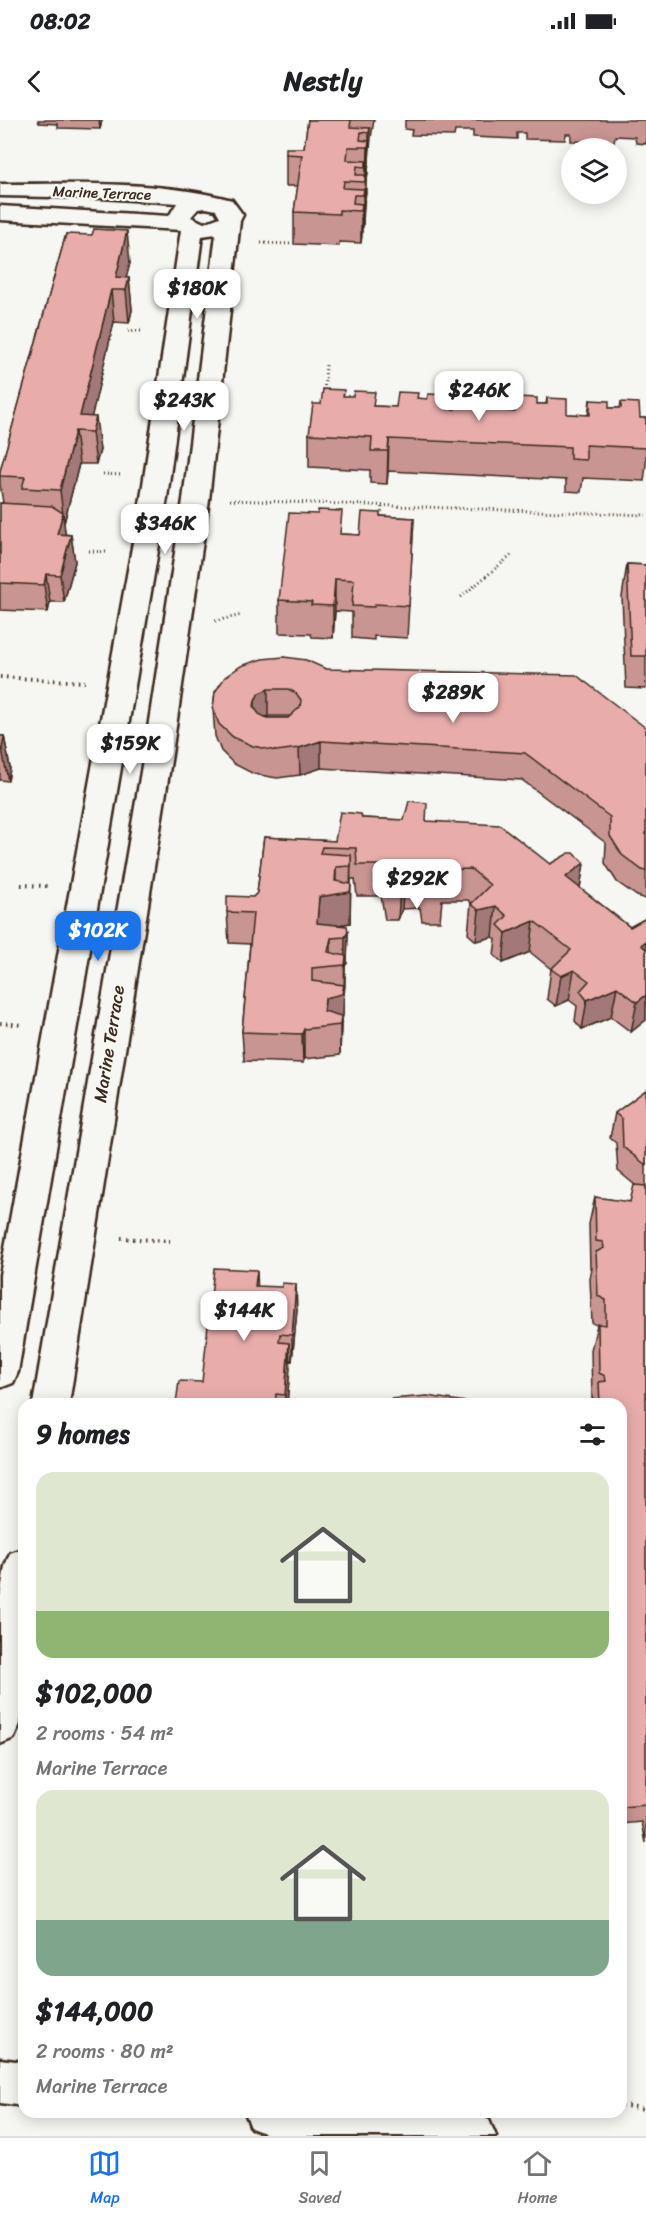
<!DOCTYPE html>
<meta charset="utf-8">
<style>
:root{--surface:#fff;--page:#f6f6f6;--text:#202124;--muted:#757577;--line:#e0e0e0;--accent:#1a73e8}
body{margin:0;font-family:Sriracha,sans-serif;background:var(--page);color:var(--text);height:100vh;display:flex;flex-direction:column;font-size:22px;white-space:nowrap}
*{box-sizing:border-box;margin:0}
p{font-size:20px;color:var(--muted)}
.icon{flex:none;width:33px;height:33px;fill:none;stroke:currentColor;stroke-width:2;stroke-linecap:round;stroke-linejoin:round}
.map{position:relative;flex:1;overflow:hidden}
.panel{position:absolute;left:18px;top:1278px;width:609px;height:720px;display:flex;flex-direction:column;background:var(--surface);border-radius:18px;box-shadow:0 3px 15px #0003}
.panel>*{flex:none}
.controls{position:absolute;left:561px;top:18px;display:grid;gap:12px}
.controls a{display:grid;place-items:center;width:66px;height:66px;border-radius:50%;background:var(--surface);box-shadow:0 3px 15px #0003;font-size:30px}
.price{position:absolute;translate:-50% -51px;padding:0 14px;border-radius:12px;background:#fff;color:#222;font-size:20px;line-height:39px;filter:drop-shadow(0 2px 3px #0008)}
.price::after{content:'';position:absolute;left:50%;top:36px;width:18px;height:14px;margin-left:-9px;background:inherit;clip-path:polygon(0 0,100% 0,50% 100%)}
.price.current{background:var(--accent);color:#fff}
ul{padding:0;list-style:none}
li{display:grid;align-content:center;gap:12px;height:318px;padding:0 18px}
li span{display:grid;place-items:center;height:186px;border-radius:18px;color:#555}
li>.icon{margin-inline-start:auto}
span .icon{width:108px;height:108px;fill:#fffc;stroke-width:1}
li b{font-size:26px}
h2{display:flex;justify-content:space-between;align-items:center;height:72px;padding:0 18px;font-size:26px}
.status{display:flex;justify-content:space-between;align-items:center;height:42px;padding:0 30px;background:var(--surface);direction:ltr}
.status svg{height:16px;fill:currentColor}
header{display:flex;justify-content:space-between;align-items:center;height:78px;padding:0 18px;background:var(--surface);font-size:27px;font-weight:700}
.tab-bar{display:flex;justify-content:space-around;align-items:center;height:84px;border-top:2px solid var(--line);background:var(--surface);font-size:16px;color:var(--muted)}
.tab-bar a{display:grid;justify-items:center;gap:3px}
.tab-bar .current{color:var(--accent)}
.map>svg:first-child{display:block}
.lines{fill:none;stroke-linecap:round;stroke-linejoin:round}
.minor-casing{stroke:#3b2a1e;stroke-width:5}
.path-far2{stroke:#3b2a1e;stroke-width:3;stroke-dasharray:1 3;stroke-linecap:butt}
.path-far1{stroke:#3b2a1e;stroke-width:4;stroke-dasharray:1.5 4.5;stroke-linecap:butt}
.path{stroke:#3b2a1e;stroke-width:4.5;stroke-dasharray:1.5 5;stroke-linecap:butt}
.minor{fill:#f6f6f2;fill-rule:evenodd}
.wall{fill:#c89593;stroke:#3b2a1e;stroke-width:1.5;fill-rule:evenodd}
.shaded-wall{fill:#a27978;stroke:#3b2a1e;stroke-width:1.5}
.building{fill:#e8adab;stroke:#3b2a1e;stroke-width:1.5;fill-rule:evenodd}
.labels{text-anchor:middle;stroke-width:4.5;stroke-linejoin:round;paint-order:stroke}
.far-street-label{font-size:15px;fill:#3b2a1e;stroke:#f6f6f2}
.street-label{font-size:18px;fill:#3b2a1e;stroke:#f6f6f2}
</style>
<div class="status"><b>08:02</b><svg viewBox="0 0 49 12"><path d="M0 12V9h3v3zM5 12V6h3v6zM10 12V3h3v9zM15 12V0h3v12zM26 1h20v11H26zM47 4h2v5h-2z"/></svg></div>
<header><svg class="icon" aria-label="back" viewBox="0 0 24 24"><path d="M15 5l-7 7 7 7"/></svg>Nestly<svg class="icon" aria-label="search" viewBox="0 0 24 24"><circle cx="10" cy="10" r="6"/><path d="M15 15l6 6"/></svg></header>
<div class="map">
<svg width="646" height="2016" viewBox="0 0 646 2016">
<rect width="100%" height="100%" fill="#f6f6f2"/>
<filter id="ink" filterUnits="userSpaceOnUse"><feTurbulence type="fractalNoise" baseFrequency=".0167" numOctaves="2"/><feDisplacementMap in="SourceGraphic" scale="12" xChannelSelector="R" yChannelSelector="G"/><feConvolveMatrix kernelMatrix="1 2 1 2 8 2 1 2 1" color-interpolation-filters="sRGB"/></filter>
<g filter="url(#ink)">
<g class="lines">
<g class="minor-casing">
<path id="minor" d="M0 64C76 64 158 60 232 80L243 95 240 101 209 380 172 634 69 1284H33L144 634 183 380 216 114 202 116 167 378 18 1252 13 1263 0 1268V1155L141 378 181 110 0 100V86L169 96 177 83 102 78 0 76ZM206 88 216 90 220 97 204 103 191 97 198 89Z
M24 1428V1577L20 1604 14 1618 0 1624V1477L5 1446 10 1433Z
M0 1939 24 1942V1986L0 1983Z
M245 1992H461L473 1993 489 2000 496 2016H280L267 2014 251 2008Z"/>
</g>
<path class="path-far2" d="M261 123 293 124
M128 211H144
M324 274 326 245
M103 354 123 355
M230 380 646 395
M381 396 382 385
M89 431 107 432
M461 477 513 434
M215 501 242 495"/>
<path class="path-far1" d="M0 557 85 562
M21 765 48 766
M0 903 22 905
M121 1118 170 1121"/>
<path class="path" d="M621 1985 646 1989"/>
<use href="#minor" class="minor"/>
</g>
<path class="wall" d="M38 0H102L100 9 58 8V4L39 3Z
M308 0H374L371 18 368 52 367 59H366L363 101V107H362L361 123 339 122V126L294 124V92L298 66H286V34L304 28Z
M405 0H646V24L636 23 635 17 615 16 614 22 571 21V14H566L565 20 525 19V13H517V19L473 17V11H455L454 16 411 15 412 10 405 9Z
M66 114 130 143 126 158H129L132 190 129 203 114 202 91 297 100 330 96 344H79L64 403 65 414 71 415 75 442 64 482H50L48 492 0 490V383H3L0 364V351Z
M344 276 375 286 396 287 418 278 447 289H455L477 281 507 291 515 292 516 277 537 284H546L547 278 567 294 588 295 590 280 609 288H620L621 282 640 298H646V345L644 361 583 358 581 372 566 371V360L388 351 387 364 370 363V350L309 347V314L321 284Z
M380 396 414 398 407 518 374 516V520L352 518V492L335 491 333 518 312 517 311 514 279 513V480L342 414 360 415Z
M627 444 646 445V569L626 568 622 477Z
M326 549 646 608V779L637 776 617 762 605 743 606 723 522 660 321 648 300 655 277 658 254 654 234 644 221 631 215 616 213 589 215 572ZM268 596H289L290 597 288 598H267L266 597Z
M0 616H4L10 648 8 661 0 660Z
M362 698 426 701 550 744 584 743 580 768 630 807 646 798V900L631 912 611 897 582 909 575 901 577 886 569 880 556 886 547 879 551 849 530 832 503 843 494 835 496 819 493 817 476 821 468 814 471 783 468 780H442L440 801H422L420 788 402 789 398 800H385L381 776H357L355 759H351L350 803 336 805 348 812 347 843 345 846V866L344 875H343V895L341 904 340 935 304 939 303 943 244 941 242 912 250 824 229 823 227 792 253 777 257 773 264 717 335 721Z
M646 970V1723L642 1702 621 1704V1284H593L595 1279 592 1278 591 1230 597 1205 592 1203 590 1159 592 1148H590L589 1104 595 1077 630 1082 635 1065 618 1051 616 1023 610 1018 615 993Z
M257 1166 297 1190 292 1241 290 1240 287 1284H176L202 1262Z"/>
<path class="shaded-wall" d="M99 0H102L100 9Z
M370 8 369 39V45V13Z
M369 21 368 52 367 59 368 27Z
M366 41V73L365 79 366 47Z
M364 69 363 101V107V75Z
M362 84V116L361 123V91Z
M127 111 130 143 123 170 116 157Z
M129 158 132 190 129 203 126 170Z
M111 170 114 202 88 312 80 296Z
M96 297 100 330 96 344 92 312Z
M75 311 79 344 64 403 60 370Z
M389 319 388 351 387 364 388 331Z
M63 393 66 421 57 414Z
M71 415 75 442 64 482 60 455Z
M46 454 50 482 48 492 44 465Z
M335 459V491L333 518V486Z
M268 569V596L260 600 255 614V580L259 573Z
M4 616 10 648 8 661 2 629Z
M321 621V648L300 655 299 628Z
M351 735 350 803 319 808 317 803 319 777 336 747V774L350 772Z
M584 743 579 774 566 757Z
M404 758 402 789 398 800 400 769Z
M496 786 493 817 476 821 479 790Z
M534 801 530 832 503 843 506 813Z
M348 812 347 843 345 846 344 875 345 817Z
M331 818V846L328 832Z
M646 821V846L641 825Z
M574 850 569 880 556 886 561 856Z
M344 865 343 895 341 904 340 935V904L324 891 325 878Z
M617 867 611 897 582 909 587 880Z
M646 875V900L631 912 637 882Z
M304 909V939L303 943 302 914Z
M257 1150 258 1177 255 1166Z
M296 1164 297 1190 292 1241V1215Z
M289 1223 290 1249 287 1284H285V1275Z"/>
<path class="building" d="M308 0H351L350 7 370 8 369 13 361 12 360 20 369 21 368 27H348L347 40 366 41V47L357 46 356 55H365V62L344 61 343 68 364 69 363 75H354L353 83 362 84 361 91 339 90V94L294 92 302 35 286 34V28H304Z
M94 109 127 111 116 157 129 158 126 170H111L80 296 96 297 92 312 75 311 60 370 22 368 25 357 0 356V351L66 114 92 115Z
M323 269 344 270 343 276H353L354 271 375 272 373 286 396 287 398 272 418 273 417 278 427 279 428 274 448 275 447 289H455L456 275 477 276 476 281 487 282V276L507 277V291L515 292 516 277 537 278V284H547V278L567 279V294L590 295V280L609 281V288H621V282L639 283 640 298H646V328L586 325V340L570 339V327L389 319 388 331H371L372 317 309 314 313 284H321Z
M0 383 52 386 63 393 57 414 71 415 60 455 46 454 44 465 0 463Z
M318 390 342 391 340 414 360 415 362 392 380 393V396L414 398 409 486 375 484 374 487 352 486 354 460 335 459 333 486 311 485 312 482 279 480 289 393 318 394Z
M627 444 646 445V536H631Z
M284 537 306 540 326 549 576 555 646 608V751L642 750 622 735 610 716V697L525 633 321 621 299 628 276 631 253 626 233 617 219 604 213 589 215 572 225 557 241 546 262 539ZM268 569H288L296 573 301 580 300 587 288 598H267L259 594 254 587 255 580 259 573Z
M0 616H4L2 629H0Z
M409 681 427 683 426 701 500 705 550 744 569 733H574L584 743 566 757 630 807 646 798V821L641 825 646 829V875L637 882 617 867 587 880 580 871 589 861 574 850 561 856 551 849 571 830 534 801 506 813 498 805 507 796 496 786 479 790 471 784 490 765 471 749 443 750V770L424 771 422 757 404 758 400 769H386L382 745H357L356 728 322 727 320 733 351 735V746L336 747 335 761 351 764 350 772 319 777 317 803 347 806 348 812 345 817 331 818 328 832 346 836 345 845 312 848V861L344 865 342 874 325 878 324 891 341 896 340 905 304 909 302 914 242 912 253 793 227 792V776L253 777 257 773 264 717 335 721 340 692 361 694 362 698 404 700Z
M646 970V1045L623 1027 622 999 615 993Z
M634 1065 646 1066V1685L621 1687V1284H600L599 1262 606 1261 605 1256 599 1253 598 1204 606 1205V1180L598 1176 596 1132 604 1128 603 1122 596 1121 595 1077 630 1082Z
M214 1148 257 1150 255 1166 282 1167V1163L296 1164 292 1215 280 1214 279 1222 289 1223 285 1275 276 1274 275 1284H176L179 1261 202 1262Z
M427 1276 479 1284H388L391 1279Z"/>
</g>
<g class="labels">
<g class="far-street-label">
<text transform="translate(102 73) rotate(2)" y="5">Marine Terrace</text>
</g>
<g class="street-label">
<text transform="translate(109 924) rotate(-81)" y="6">Marine Terrace</text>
</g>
</g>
</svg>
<div class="controls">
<a><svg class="icon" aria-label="layers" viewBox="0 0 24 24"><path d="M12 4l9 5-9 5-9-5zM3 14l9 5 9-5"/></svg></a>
</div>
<b class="price" style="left:197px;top:200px">$180K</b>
<b class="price" style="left:479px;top:302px">$246K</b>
<b class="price" style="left:184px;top:312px">$243K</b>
<b class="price" style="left:165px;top:435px">$346K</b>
<b class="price" style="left:453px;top:604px">$289K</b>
<b class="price" style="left:130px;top:655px">$159K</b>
<b class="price" style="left:417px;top:790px">$292K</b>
<b class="price current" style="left:98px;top:842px">$102K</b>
<b class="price" style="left:244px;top:1222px">$144K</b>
<section class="panel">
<h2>9 homes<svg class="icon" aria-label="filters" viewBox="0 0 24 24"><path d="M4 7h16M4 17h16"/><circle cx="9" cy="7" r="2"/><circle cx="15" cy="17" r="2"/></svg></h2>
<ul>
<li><span style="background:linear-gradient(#dfe7d0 75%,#8fb573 0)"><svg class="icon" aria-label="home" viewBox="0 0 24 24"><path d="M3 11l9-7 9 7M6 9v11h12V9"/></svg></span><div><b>$102,000</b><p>2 rooms · 54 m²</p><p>Marine Terrace</p></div></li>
<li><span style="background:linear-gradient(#dfe7d0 70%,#7fa58c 0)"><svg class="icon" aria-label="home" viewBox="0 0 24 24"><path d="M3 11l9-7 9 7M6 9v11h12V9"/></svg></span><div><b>$144,000</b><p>2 rooms · 80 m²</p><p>Marine Terrace</p></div></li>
</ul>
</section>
</div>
<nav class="tab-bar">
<a class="current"><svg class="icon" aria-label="map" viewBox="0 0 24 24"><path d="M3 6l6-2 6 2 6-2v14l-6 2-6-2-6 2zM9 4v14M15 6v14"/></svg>Map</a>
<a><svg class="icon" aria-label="saved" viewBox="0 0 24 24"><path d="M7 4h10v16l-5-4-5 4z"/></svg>Saved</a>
<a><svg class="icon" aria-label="home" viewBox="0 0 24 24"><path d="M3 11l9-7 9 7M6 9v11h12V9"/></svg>Home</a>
</nav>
